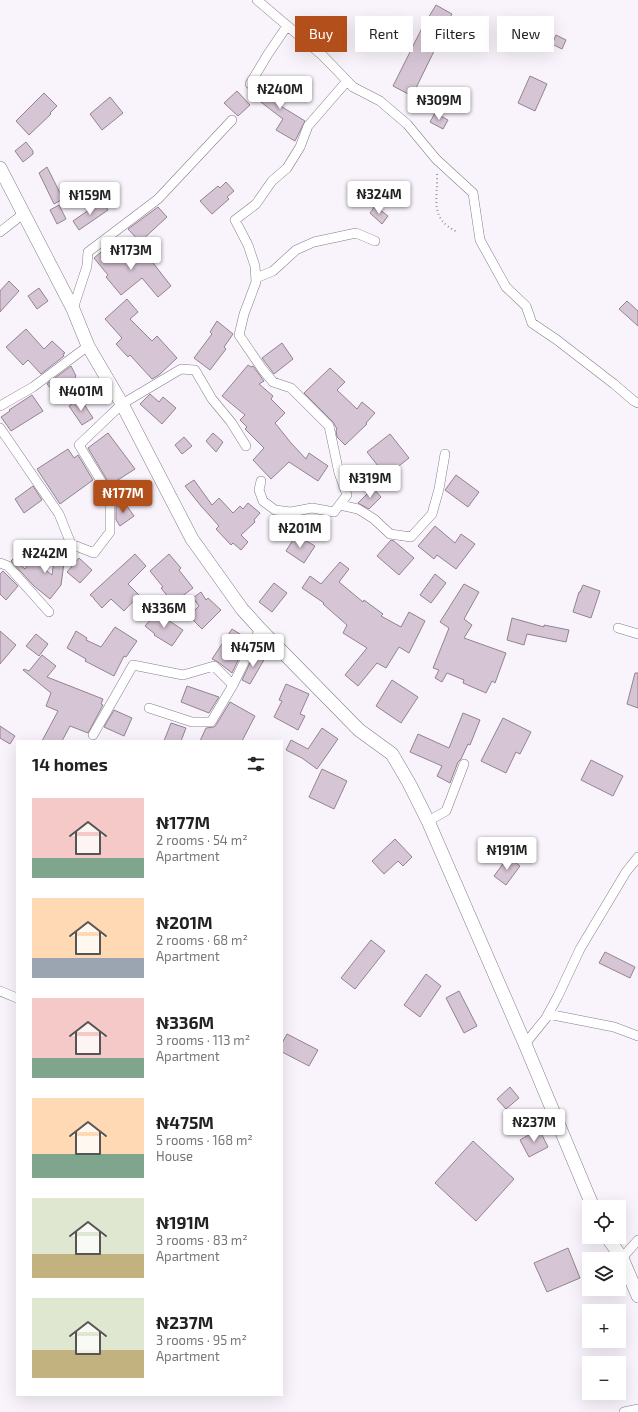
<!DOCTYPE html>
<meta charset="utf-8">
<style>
:root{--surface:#fff;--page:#f2f2f2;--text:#222;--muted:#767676;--accent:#b24f1a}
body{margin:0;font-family:"Exo 2",sans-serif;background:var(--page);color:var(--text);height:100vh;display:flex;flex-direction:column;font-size:15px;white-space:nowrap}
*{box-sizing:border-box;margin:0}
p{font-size:13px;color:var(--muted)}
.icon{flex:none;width:22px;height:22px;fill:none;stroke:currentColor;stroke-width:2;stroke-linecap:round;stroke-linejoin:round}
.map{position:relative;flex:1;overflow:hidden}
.side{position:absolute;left:16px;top:740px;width:267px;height:656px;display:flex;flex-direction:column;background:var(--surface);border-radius:0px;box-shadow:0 4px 16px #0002}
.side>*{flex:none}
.hud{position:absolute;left:295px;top:16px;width:283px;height:36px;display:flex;gap:8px}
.tools{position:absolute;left:582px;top:1200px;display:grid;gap:8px}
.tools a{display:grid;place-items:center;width:44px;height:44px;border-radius:0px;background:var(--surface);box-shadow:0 4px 16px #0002;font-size:20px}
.price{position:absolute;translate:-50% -34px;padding:0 9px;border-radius:4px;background:#fff;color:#222;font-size:13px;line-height:26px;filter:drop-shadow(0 1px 2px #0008)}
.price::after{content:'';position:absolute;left:50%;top:24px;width:12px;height:9px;margin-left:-6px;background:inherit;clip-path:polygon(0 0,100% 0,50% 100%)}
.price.on{background:var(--accent);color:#fff}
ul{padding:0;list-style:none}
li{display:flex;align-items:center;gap:12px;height:100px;padding:0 16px}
li span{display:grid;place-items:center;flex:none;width:112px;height:80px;border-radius:0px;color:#555}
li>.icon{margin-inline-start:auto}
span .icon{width:48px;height:48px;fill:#fffc;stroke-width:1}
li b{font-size:17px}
h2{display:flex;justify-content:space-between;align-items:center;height:48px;padding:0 16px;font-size:17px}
.chip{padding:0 14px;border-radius:0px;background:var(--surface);box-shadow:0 4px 16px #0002;font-size:14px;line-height:36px}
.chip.on{background:var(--accent);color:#fff}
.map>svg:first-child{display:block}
.building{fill:#d6c5d4;stroke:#938391}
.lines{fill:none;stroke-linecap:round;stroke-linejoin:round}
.minor-casing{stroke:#857b8c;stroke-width:10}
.secondary-casing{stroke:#857b8c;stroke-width:14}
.path{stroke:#97939a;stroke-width:2;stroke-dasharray:1 3;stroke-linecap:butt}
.minor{stroke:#fff;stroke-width:9}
.secondary{stroke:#fff;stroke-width:13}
</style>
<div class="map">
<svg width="638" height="1412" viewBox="0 0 638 1412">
<rect width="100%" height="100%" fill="#f9f4fc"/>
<path class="building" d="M436 5 452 14 439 36 441 37 412 96 393 86 422 28Z
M556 35 566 40 562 49 552 44Z
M530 76 547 84 535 111 518 103Z
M265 80 286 96 279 105 305 121 295 141 276 130 283 119 253 96Z
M237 91 250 105 238 116 224 103Z
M44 93 57 106 50 113 51 114 29 135 16 121Z
M110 97 123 113 102 130 90 114Z
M435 113 448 120 443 129 430 122Z
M26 142 33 151V154L23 162 15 151Z
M47 167 63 199 54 204 39 173Z
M226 182 234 191 227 197 229 199 212 214 200 201 218 186 220 188Z
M102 201 108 210 79 230 73 221Z
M59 205 66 219 57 224 50 210Z
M375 206 388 216 382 224 370 213Z
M158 207 167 217 140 242 128 229Z
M112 243 128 262 143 250 171 286 158 297 142 278 121 295 106 277 108 275 94 258Z
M9 281 19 291 0 312V291Z
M39 288 48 301 37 309 28 296Z
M127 299 138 312 130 319 152 341 157 336 177 358 159 375 152 379 130 355 128 357 116 344 122 338 105 319Z
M627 301 638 311V326L619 309Z
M217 321 233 334 224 347 226 349 210 370 194 358 212 334 210 332Z
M26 329 44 349 52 341 65 353 63 354 64 356 41 374 28 360 23 365 6 347Z
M282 343 293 359 274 374 262 358Z
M248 365 251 367 253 366 264 381 259 384 273 396 271 399 285 413 275 423 291 443 306 459 309 453 328 466 318 481 289 462 271 479 253 460 264 448 245 429 247 427 240 420 245 415 222 396Z
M71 366 76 376 75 377 80 386 71 392 65 383 54 392 47 384Z
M330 368 345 382 337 390 357 409 362 402 375 413 366 423 367 424 345 445 337 437 336 430 337 429 333 422 304 393Z
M150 394 159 402 163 397 176 408 162 424 140 404Z
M32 395 43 411 11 431 1 417 10 411 9 410Z
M80 398 93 418 82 425 69 406Z
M108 433 135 469 110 485 88 448Z
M213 433 223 442 216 452 206 441Z
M390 434 409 458 386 476 367 452Z
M184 437 192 446 182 454 175 445Z
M68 449 74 458 78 455 93 480 60 504 37 469Z
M456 475 479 492 468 507 445 490Z
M194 480 212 505 219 498 233 513 240 506 243 509 248 503 260 513 254 520 255 522 241 535 248 542 241 550 233 543 231 545 216 529 219 526 201 506 185 486Z
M33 486 42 500 24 513 15 499Z
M373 488 381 497 369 509 358 503Z
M124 502 134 516 120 526 116 520V507Z
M435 526 455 543 461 534 475 544 456 569 437 555 434 559 418 546Z
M296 535 315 546 304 563 286 551Z
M391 540 394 541 414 558 399 575 377 556Z
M56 547 66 548 61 585 50 599 34 586 11 561 13 559 25 569 32 560 52 575Z
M135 554 146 566 128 584 139 595 124 611 111 599 102 608 94 599V598L90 595Z
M169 554 181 568 179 570 193 588 173 603 161 588 163 587 150 571Z
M79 558 92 570 80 583 67 572Z
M340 562 349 569 339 582 363 602 364 600 383 614 381 616 401 627 409 612 425 621 409 653 399 647 386 668 377 663 358 686 345 675 367 648 343 633 347 625 323 604 324 603 302 588 310 576 321 584Z
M3 571 18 586 6 600 0 594V574Z
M435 574 446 583 431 603 420 595Z
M274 583 287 593 272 612 259 602Z
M464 584 479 592 464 619 472 625 464 638 506 653 495 683 492 681 486 693 463 683 464 680 447 673 442 682 435 678 439 670 433 668 449 628 440 622Z
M583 585 600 591 591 618 573 612 579 592H580Z
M201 592 206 600 208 598 221 610 202 629 189 616 199 606 193 598Z
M156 613 164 619 165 618 183 630 172 646 154 635 155 634 145 626Z
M512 618 544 627V625L569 630 566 642 527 634 524 645 507 640Z
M115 627 137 641 126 657 124 656 114 676 85 661 86 659 67 648 76 631 87 638 86 640 101 647Z
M232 629 248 639 232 673 218 662 212 659Z
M0 631 16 645 0 664Z
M36 634 48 644 39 656 26 646Z
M255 652 265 658 250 684 242 680Z
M42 655 56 666 47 677 103 699 101 704 103 705 88 733 70 726 62 741H42L58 711 46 706 51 693 23 670 24 669 29 671Z
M635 673H638V708L627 704Z
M392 680 418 697 401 723 376 706Z
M286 684 309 694 300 714 305 716 298 730 274 717 282 701 279 700Z
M187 686 219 697 209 713 181 702Z
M230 702 255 716 242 741H200L206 728 214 727 216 725Z
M114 710 132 718 124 736 104 727Z
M463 713 480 720 470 745 468 744 461 759 458 762 450 783 437 776 442 766 410 752 418 734 449 748Z
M503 718 531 732 520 754 516 752 506 773 481 761Z
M171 723 186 728 181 741H164Z
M0 726 15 736 10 744 0 738Z
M322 728 338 739 317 769 302 758 286 750 291 740 308 749Z
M591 760 623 776 613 796 581 780Z
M322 769 347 781 334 809 309 797Z
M395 839 412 857 403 866 398 861 384 874 372 861Z
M508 857 520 866 506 885 494 876Z
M371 940 385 951 355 989 341 978Z
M605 952 635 967 630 978 599 963Z
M426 974 441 986 420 1017 404 1005Z
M459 991 477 1026 464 1033 446 998Z
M287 1034 318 1050 309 1066 282 1052V1043Z
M510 1087 519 1098 506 1109 497 1099Z
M539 1129 548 1147 529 1157 520 1140Z
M473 1141 514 1179 476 1221 435 1183Z
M568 1248 580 1278 547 1292 534 1263Z"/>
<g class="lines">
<g class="minor-casing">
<path id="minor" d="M257 0 323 56 353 87 380 101 407 124 436 159 473 193 480 240 506 287 526 306 532 323 557 340 614 384 634 401 638 403
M250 84 268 54 287 26
M0 232 23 214
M256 278 273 271 296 250 314 242 356 233 375 241
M73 309 87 266 88 252 158 199 232 120
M0 406 33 387 88 346
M0 428 59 514 71 544 94 553 110 532V496L79 445 122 404 181 369 195 370 212 399 231 422 246 446
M261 481 259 490 263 501 275 510 291 512 312 508 334 512 347 495 339 473 329 426 291 388 273 382 263 370 239 335 244 314 256 282 255 266 248 245 235 220 256 204 272 181 287 168 300 147 308 126 347 81
M340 505 358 509 374 519 390 534 411 537 432 514 439 489 445 454
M0 563 8 566 49 612
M618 628 638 634
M149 708 192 722H211L233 685 260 629
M93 735 133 665 183 675 214 666 233 685
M428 821 446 811 464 764
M0 991 17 998
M548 1014 614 1027 638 1036
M525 1044 546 1018 558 996 580 949 626 872 638 857
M622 1258 638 1240
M624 1412 638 1409"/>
</g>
<g class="secondary-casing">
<path id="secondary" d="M0 168 73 309 88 346 122 404 192 539 242 609 260 629 359 730 392 754 409 783 428 821 525 1044 593 1207
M607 1237 622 1258 638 1296"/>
</g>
<path class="path" d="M437 174C438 200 429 218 457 232"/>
<use href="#minor" class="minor"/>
<use href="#secondary" class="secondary"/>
</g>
</svg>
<div class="tools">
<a><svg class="icon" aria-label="locate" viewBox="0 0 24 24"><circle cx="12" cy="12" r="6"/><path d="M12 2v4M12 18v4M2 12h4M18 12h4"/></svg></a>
<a><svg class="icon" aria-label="layers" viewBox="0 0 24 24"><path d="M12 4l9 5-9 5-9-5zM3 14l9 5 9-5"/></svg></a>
<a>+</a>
<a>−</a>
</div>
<b class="price" style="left:280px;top:110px">₦240M</b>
<b class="price" style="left:439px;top:121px">₦309M</b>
<b class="price" style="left:379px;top:215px">₦324M</b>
<b class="price" style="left:90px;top:216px">₦159M</b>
<b class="price" style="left:131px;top:271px">₦173M</b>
<b class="price" style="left:81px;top:412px">₦401M</b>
<b class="price" style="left:370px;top:499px">₦319M</b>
<b class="price on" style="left:123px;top:514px">₦177M</b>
<b class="price" style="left:300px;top:549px">₦201M</b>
<b class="price" style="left:45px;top:574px">₦242M</b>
<b class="price" style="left:164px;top:629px">₦336M</b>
<b class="price" style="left:253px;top:668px">₦475M</b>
<b class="price" style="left:507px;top:871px">₦191M</b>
<b class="price" style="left:534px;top:1143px">₦237M</b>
<div class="hud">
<a class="chip on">Buy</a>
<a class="chip">Rent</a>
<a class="chip">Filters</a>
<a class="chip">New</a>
</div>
<section class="side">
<h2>14 homes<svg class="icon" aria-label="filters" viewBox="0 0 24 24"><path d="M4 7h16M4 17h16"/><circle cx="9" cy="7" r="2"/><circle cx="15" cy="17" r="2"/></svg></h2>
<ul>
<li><span style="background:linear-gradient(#f6c9c9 75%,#7fa58c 0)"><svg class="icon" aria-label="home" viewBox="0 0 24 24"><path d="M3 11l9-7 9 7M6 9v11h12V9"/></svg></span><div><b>₦177M</b><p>2 rooms · 54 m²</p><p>Apartment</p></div></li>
<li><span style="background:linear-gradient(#ffd9b3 75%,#9aa5b1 0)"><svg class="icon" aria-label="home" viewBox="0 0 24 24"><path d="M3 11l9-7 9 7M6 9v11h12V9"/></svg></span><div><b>₦201M</b><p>2 rooms · 68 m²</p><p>Apartment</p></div></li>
<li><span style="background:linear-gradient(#f6c9c9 75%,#7fa58c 0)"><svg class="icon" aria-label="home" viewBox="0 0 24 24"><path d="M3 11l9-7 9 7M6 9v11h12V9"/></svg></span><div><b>₦336M</b><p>3 rooms · 113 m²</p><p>Apartment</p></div></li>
<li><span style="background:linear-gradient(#ffd9b3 70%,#7fa58c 0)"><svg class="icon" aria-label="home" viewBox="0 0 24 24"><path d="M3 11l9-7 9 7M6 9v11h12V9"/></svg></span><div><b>₦475M</b><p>5 rooms · 168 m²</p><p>House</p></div></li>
<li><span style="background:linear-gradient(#dfe7d0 70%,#c2b280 0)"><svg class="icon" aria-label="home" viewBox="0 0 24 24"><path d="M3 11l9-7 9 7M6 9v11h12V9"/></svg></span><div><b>₦191M</b><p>3 rooms · 83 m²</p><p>Apartment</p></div></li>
<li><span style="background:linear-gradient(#dfe7d0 65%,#c2b280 0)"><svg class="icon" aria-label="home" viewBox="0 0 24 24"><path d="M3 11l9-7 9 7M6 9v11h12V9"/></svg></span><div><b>₦237M</b><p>3 rooms · 95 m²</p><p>Apartment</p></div></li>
</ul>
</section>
</div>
